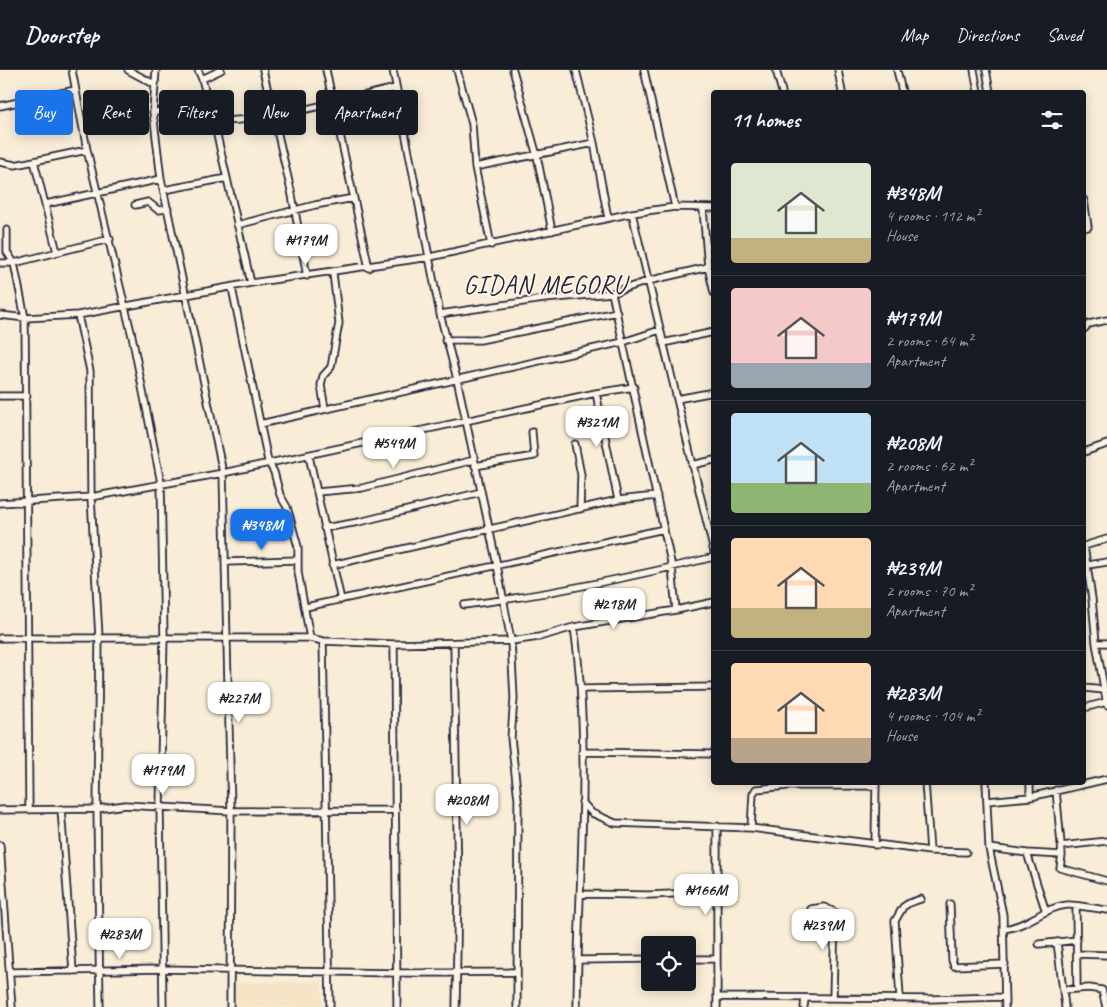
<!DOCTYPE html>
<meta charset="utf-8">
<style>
:root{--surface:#171b24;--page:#20242c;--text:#f1f3f6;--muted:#9ea1a6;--line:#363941;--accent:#1a73e8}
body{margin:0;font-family:Caveat,sans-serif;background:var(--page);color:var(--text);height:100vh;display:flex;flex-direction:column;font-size:19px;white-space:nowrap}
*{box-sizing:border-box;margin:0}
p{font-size:16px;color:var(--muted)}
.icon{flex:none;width:28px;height:28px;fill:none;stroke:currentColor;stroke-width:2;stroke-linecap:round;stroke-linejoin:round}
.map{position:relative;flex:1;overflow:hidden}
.side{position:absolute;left:711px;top:20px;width:375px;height:695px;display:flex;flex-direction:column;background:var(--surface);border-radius:5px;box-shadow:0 2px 12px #0003}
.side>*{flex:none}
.hud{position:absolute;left:15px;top:20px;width:475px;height:45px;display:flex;gap:10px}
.fabs{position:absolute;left:641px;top:866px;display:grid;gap:10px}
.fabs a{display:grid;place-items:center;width:55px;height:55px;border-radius:5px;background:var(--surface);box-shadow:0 2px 12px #0003;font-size:25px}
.price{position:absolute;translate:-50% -42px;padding:0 11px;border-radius:10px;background:#fff;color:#222;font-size:16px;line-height:32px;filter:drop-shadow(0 1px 2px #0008)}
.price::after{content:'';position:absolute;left:50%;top:30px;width:15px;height:11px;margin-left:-8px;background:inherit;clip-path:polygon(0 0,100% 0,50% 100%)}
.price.on{background:var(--accent);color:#fff}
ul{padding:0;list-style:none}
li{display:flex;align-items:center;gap:15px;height:125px;padding:0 20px}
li+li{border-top:1px solid var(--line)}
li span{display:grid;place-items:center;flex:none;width:140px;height:100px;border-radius:5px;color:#555}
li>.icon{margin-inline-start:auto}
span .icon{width:60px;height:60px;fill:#fffc;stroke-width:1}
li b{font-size:21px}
h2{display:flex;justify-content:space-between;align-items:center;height:60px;padding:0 20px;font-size:21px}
.chip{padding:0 18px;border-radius:5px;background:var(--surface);box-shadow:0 2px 12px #0003;font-size:18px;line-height:45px}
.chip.on{background:var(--accent);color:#fff}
header{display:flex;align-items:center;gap:30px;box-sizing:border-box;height:70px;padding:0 25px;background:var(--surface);border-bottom:1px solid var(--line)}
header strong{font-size:24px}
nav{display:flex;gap:28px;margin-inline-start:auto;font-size:18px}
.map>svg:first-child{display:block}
.built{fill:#f5e4c6}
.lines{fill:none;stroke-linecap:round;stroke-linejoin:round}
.minor-casing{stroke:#22223b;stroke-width:9}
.minor{stroke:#fcf5e5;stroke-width:5.5}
.labels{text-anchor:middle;stroke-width:4;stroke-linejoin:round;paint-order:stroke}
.neighbourhood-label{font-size:25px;letter-spacing:1px;fill:#22223b;stroke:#fcf5e5}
</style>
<header>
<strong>Doorstep</strong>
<nav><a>Map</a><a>Directions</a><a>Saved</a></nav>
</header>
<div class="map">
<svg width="1107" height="937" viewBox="0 0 1107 937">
<rect width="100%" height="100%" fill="#f9edd7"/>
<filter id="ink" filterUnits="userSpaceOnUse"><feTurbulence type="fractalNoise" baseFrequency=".02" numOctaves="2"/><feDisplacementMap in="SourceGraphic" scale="10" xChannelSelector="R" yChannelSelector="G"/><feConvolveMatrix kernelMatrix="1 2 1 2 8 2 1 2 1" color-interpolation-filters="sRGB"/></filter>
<g filter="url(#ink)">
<path class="built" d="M317 912 322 913V937H235V913Z"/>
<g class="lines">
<g class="minor-casing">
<path id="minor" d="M72 0 87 80 132 266 161 413 164 567 160 736 163 937
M128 0 154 14
M156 0 153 42 161 109 223 403 231 741 230 937
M198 0 202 9 214 52 251 213
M263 0 292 125 307 206
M326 0 369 198
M393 0 440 244 457 309 497 495 511 571 514 628 511 668 518 729 517 937
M457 0 472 54 475 97 491 175
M513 0 537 86 552 161
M576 0 594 73 608 148
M644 0 675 137
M776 0 782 22
M838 0 842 22
M897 0 902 22
M974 0 978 22
M986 0 990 22
M202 9 221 0
M0 36 75 20
M153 42 211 39
M214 52 273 47 396 18
M34 91 57 182
M0 92 15 95 87 80
M475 97 594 73
M164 120 227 108
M1084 130 1088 157 1084 158
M46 134 161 109
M135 135 148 132 158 140 168 139
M703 139 708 197 714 223
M632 143 714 482
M237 155 315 135 354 128
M7 160V182L14 193 25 248 29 739
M0 193H14L110 169
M232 218 268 391 274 402 280 425 287 437 298 477V502L310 568
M612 223 648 211 708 197
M440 244 544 229 612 223 672 497 676 540
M0 245 25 248 78 245 251 213 430 187 632 143 675 137 714 138
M78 245 90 301 91 427 99 567 97 739 100 937
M1084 259 1089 254 1107 250
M445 270H480L617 242
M663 273 714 262
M596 323 618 430
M0 326H27
M677 329 714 322
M325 339 321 315 323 306 331 297 339 253 333 203
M260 354 623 272 660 260
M575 374 581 405 580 439
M1084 382 1107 374
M309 386 341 530
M692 395 714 390
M475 396 534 386 532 362
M317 422 362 418 474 390
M0 433 91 427 223 403 596 323 634 317
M324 458 359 452 481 422
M1084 476 1092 529 1096 573 1107 635
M1084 476 1107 469
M226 492 297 490
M332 495 618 430 657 426
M1088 495 1107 492
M464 535C548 525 632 507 714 487
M306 537 664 459
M574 557C592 682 578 811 577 937
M0 568H310L323 571 394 574 511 571 539 567 574 557 676 540 714 532
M323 571 330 937
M1096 573H1107
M394 574 397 937
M454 574 458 818 456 937
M1084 618 1104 620
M581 619 714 617
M1084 638 1106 632
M582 682 713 684
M925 712 930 781
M986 712 989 778 1003 845 1005 937
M1030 712V727
M1056 720 1062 785 1060 798 1107 811
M987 731 1030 727 1107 709
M582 732 592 743 615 753 751 758 930 781 966 782
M61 739 73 901
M0 740 97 739 125 735 231 741 396 740
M751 758 753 724 756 719 788 716H876
M0 775 12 937
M875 775 876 712
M1061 776 1107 771
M989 778 1027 783 1062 785
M1027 783 1046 842
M580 824 649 825 716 822
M950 834 952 890 954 896 1005 894
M1076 836 1077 918
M811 839 824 837 835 842 833 928
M1004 859C1028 856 1045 837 1067 835 1075 834 1097 839 1107 840
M1057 872 1065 937
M1039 874 1077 870
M1077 884 1107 885
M688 889H717
M578 890 650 889
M10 902 162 899 397 903 517 902
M1063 920 1089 918 1102 920 1106 937
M717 927 930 929 1003 927
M900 927 895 851 903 837 909 833 921 829
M717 937V756
M804 937 805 929"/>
</g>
<use href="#minor" class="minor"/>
</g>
</g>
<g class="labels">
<g class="neighbourhood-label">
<text x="545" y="223">GIDAN MEGORU</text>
</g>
</g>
</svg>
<div class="fabs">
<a><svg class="icon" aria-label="locate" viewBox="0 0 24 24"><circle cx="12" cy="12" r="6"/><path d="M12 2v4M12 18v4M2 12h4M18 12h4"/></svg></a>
</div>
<b class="price" style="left:306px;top:196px">₦179M</b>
<b class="price" style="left:597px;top:378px">₦321M</b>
<b class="price" style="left:394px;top:399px">₦549M</b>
<b class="price on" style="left:262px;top:481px">₦348M</b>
<b class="price" style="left:614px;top:560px">₦218M</b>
<b class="price" style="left:239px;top:654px">₦227M</b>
<b class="price" style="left:163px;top:726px">₦179M</b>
<b class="price" style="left:467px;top:756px">₦208M</b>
<b class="price" style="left:706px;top:846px">₦166M</b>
<b class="price" style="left:823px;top:881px">₦239M</b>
<b class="price" style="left:120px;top:890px">₦283M</b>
<div class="hud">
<a class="chip on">Buy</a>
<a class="chip">Rent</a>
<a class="chip">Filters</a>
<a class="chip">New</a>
<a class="chip">Apartment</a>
</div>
<section class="side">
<h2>11 homes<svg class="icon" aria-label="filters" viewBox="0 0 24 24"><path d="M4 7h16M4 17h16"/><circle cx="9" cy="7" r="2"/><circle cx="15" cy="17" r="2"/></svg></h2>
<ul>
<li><span style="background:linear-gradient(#dfe7d0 75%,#c2b280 0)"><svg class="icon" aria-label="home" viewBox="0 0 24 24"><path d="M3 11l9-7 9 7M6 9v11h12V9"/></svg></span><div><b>₦348M</b><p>4 rooms · 112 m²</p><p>House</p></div></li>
<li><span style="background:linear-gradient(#f6c9c9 75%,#9aa5b1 0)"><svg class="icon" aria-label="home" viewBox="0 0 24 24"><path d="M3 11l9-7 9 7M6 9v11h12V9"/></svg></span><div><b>₦179M</b><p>2 rooms · 64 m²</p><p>Apartment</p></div></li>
<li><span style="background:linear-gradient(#bfe0f5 70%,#8fb573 0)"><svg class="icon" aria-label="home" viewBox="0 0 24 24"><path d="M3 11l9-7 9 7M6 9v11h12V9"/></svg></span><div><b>₦208M</b><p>2 rooms · 62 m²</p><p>Apartment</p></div></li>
<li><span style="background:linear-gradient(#ffd9b3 70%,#c2b280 0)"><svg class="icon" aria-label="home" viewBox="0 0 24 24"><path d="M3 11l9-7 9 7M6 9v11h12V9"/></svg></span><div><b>₦239M</b><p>2 rooms · 70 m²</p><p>Apartment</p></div></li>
<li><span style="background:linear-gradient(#ffd9b3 75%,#b9a48a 0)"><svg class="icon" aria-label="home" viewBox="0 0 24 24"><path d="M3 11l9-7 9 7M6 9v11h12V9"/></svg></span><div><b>₦283M</b><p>4 rooms · 104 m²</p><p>House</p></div></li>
</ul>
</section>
</div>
